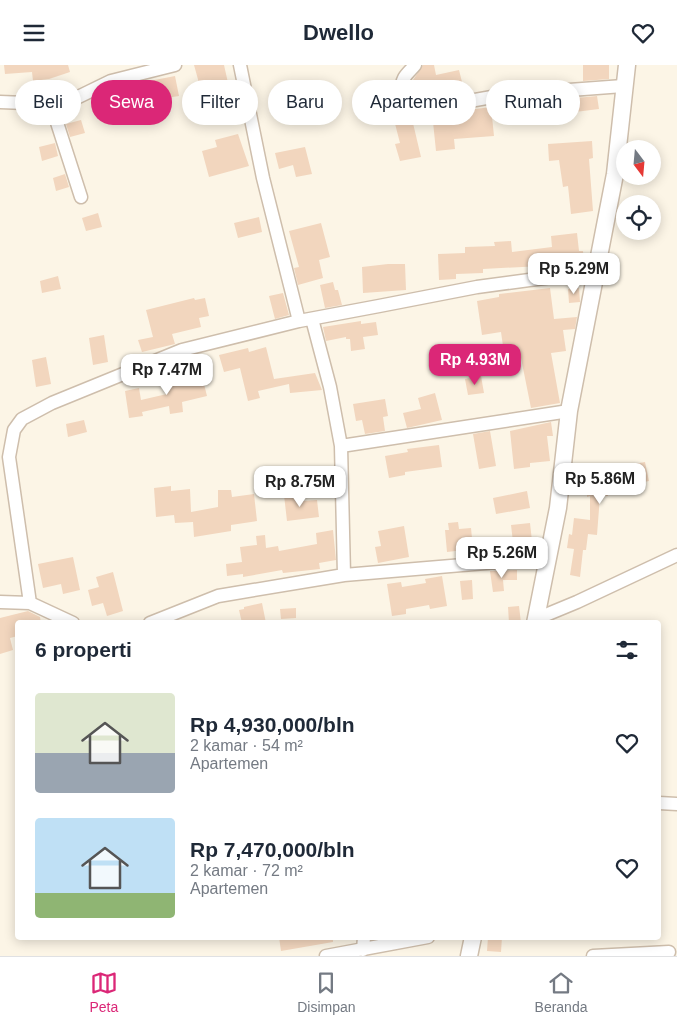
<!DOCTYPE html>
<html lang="id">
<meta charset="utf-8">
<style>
:root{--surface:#fff;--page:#f6f6f7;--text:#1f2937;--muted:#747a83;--line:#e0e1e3;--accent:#db2777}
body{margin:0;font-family:Helvetica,sans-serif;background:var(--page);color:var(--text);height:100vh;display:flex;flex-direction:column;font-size:19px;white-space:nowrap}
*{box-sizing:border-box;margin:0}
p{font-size:16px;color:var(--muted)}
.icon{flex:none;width:28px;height:28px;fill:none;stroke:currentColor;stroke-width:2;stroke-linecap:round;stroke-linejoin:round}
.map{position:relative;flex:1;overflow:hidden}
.side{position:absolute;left:15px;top:555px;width:646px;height:320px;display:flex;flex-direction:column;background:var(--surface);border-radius:5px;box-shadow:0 2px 12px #0003}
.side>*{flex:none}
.top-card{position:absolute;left:15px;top:15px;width:648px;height:45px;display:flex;gap:10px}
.needle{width:32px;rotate:164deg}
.tools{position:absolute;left:616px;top:75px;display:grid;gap:10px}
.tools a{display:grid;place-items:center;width:45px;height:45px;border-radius:50%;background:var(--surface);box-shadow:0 2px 12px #0003;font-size:25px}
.price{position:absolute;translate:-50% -42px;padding:0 11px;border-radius:10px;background:#fff;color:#222;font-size:16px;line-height:32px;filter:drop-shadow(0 1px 2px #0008)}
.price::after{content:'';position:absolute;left:50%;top:30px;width:15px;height:11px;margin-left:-8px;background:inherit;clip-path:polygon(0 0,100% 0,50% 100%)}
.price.current{background:var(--accent);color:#fff}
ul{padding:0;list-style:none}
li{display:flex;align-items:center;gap:15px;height:125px;padding:0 20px}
li span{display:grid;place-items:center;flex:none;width:140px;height:100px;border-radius:5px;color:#555}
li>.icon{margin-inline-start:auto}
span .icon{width:60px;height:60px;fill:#fffc;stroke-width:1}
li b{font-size:21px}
h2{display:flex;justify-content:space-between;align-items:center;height:60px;padding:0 20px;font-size:21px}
.chip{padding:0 18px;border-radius:22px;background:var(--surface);box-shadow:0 2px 12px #0003;font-size:18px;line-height:45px}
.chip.current{background:var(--accent);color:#fff}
header{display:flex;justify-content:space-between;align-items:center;height:65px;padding:0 20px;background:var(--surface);font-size:22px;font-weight:700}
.menu{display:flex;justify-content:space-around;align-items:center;height:70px;border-top:1px solid var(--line);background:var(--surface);font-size:14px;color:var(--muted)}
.menu a{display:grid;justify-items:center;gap:2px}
.menu .current{color:var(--accent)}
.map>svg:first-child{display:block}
.building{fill:#f2d6be}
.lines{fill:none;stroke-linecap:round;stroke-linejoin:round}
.minor-casing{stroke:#cebeac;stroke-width:15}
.tertiary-casing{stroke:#cebeac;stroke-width:19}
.minor{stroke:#fff;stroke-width:12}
.tertiary{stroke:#fff;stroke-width:16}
</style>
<header><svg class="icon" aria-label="menu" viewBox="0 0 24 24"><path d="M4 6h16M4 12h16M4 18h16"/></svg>Dwello<svg class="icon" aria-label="heart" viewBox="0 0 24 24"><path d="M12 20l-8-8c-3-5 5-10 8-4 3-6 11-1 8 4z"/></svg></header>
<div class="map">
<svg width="677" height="891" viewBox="0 0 677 891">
<rect width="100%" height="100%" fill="#fcf5e6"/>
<path class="building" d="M4 0H68L70 7 49 14 33 16 32 7 5 9Z
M194 0H224L235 49 209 54Z
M423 0H434L436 10 459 5 465 29 417 37 411 18Z
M583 0H609V14L583 16Z
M175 11 179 31 166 33V30L146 34 147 40 129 44 128 40 103 41V29L110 25H125L124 21Z
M395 17 399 39 405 49 412 54 421 92 400 96 395 79 400 78 393 51 383 54 379 37 388 35 385 19Z
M597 31 599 44 567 48 565 34Z
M491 42 494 71 454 74 455 84 436 86 433 57 461 53 460 46Z
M81 55 85 68 70 72 66 59Z
M238 69 249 101 209 112 202 86 217 82 215 75Z
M592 76 593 93 589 94 593 146 571 149 568 121 563 122 559 95 549 96 548 79Z
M55 78 58 91 42 96 39 82Z
M305 82 312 109 296 112 293 100 279 104 275 88Z
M65 109 69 122 56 126 53 113Z
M98 148 102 162 86 166 82 153Z
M259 152 262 167 238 173 234 158Z
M321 158 330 192 319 195 323 213 298 220 294 203 299 202 289 166Z
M577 168 579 186H583L584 199 541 205V201L483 204V208L456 209V214L439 215 438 189 465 188V182L495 181 494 177 511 176 512 187 552 182 551 171Z
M388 199H405L406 225 363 228 362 202Z
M58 211 61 224 42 228 40 216Z
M333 217 335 225H338L342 240 325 243 320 220Z
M550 223 554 254 577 252 575 264 563 265 566 286 551 288 560 338 531 343 521 293 505 295 501 267 482 270 477 236 499 232V229Z
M579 223 580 237 569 238 568 224Z
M283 228 289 250 275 254 269 231Z
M194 233 195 235 205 233 209 251 199 253 201 262 172 269 175 279 142 287 138 275 153 272 146 245Z
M361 256V259L376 257 378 270 363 272 365 284 351 286 350 274H346V272L326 276 323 262Z
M104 270 108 297 93 300 89 273Z
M266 282 274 314 315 308 322 325 290 328 289 319 258 326 260 333 248 336 240 303 224 307 219 290 248 283 249 287Z
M46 292 51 319 36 322 32 295Z
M192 299 195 321 204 319 207 331 182 337 183 347 170 349 169 341 142 347 143 351 129 353 125 326 139 323 141 335 167 329 166 322 184 319 181 300Z
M481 311 484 328 468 330 465 314Z
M435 328 442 355 407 363 403 348 421 344 418 333Z
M385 334 388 351 383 352 385 366 365 369 362 355 356 356 353 339Z
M84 355 87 367 68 372 66 359Z
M551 357 553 371H547L550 396 530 398V402L514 404 510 366Z
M490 366 496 401 479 404 473 369Z
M439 380 442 402 405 407V410L389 413 385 391 408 387 407 384Z
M645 397 649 416 608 424V431H600L597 470 588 469 586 485H583L580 512 570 510 574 484 567 483 569 469 572 470 574 453 590 455V431L587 432V425H578L577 415H587L586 410 613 409 612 403Z
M171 421V426L190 424 191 447 218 442V425H231L232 432 254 429 257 456 231 460V466L194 472 193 457 175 458 174 450 156 452 154 423Z
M527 426 530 443 496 449 493 433Z
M302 428 303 436 317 435 319 452 287 456 284 430Z
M458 457 459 464 471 463 473 484 447 487 445 465H449L448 458Z
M530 458 532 476 513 477 511 460Z
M404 461 409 492 378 498 375 482 381 481 378 466Z
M333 465 336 495 319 498 320 504 283 508 282 505 243 512V509L227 511 226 499 242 497 240 482 257 480 256 471 265 470 266 483 278 481 279 486 317 479 316 468Z
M73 492 80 525 63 529 61 519 43 523 38 499Z
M517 505V515H503L504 526 493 527 490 506Z
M113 507 123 546 107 551 103 538 92 541 88 525 99 522 96 512Z
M442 511 447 541 430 544 429 540 406 544V549L392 551 387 519 401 517 402 522 426 518 425 514Z
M472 515 473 534 462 535 460 516Z
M262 538 266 558H242L239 545 244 544V542Z
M519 541 521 558H509L508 542Z
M296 543V553L281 554 280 544Z
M28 546 40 552 41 558H18V571L10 573 13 585 0 589V553Z
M279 872H333V877L281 886Z
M488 872H502L501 887 487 886Z"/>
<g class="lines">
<g class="minor-casing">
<path id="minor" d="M240 0 263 113 299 256
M415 0C412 4 407 8 404 13 399 21 407 40 414 46L503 30 623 21
M0 37 51 39 70 36 111 16 175 0
M51 39 81 132
M312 254 330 322 341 381 344 510
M341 381 569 346
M0 537 30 538 73 558
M30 538 9 392 14 365 22 354 52 338 182 285 299 256 379 241 477 222 596 206
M536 554 577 537 677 490
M150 558 218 531 344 510 546 493
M659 738 677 739
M363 885 364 872
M326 891 428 872
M593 891 669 887"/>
</g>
<g class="tertiary-casing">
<path id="tertiary" d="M535 558 558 443 569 346 615 109 627 0
M469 891 473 872"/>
</g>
<use href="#minor" class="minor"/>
<use href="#tertiary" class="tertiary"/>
</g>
</svg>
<div class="tools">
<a><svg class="needle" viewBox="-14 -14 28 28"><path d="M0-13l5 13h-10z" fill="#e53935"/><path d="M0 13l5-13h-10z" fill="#747a83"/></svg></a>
<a><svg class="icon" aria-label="locate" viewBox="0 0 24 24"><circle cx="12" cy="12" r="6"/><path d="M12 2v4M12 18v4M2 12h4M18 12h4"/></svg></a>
</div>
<b class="price" style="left:574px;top:230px">Rp 5.29M</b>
<b class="price current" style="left:475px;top:321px">Rp 4.93M</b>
<b class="price" style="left:167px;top:331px">Rp 7.47M</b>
<b class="price" style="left:600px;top:440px">Rp 5.86M</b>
<b class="price" style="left:300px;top:443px">Rp 8.75M</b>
<b class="price" style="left:502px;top:514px">Rp 5.26M</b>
<div class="top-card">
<a class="chip">Beli</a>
<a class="chip current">Sewa</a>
<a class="chip">Filter</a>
<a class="chip">Baru</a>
<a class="chip">Apartemen</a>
<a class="chip">Rumah</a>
</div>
<section class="side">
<h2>6 properti<svg class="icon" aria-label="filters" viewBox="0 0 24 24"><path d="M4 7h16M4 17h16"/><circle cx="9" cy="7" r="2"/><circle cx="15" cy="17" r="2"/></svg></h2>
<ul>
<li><span style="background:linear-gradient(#dfe7d0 60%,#9aa5b1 0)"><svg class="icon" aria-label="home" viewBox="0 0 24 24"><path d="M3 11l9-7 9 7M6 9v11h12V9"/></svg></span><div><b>Rp 4,930,000/bln</b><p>2 kamar · 54 m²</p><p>Apartemen</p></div><svg class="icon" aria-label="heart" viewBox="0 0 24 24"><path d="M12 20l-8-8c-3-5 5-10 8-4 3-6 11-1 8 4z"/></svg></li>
<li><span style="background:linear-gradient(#bfe0f5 75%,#8fb573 0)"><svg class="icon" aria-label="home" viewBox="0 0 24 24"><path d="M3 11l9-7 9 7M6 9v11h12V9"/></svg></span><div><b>Rp 7,470,000/bln</b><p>2 kamar · 72 m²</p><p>Apartemen</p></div><svg class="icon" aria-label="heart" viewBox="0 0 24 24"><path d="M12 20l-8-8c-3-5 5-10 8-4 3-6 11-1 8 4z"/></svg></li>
</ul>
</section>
</div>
<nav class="menu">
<a class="current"><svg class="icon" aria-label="map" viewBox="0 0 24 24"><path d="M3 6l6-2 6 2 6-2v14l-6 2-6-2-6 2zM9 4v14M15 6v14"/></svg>Peta</a>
<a><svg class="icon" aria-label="saved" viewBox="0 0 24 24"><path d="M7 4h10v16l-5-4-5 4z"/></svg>Disimpan</a>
<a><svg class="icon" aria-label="home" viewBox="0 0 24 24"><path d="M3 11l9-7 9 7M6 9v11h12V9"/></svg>Beranda</a>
</nav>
